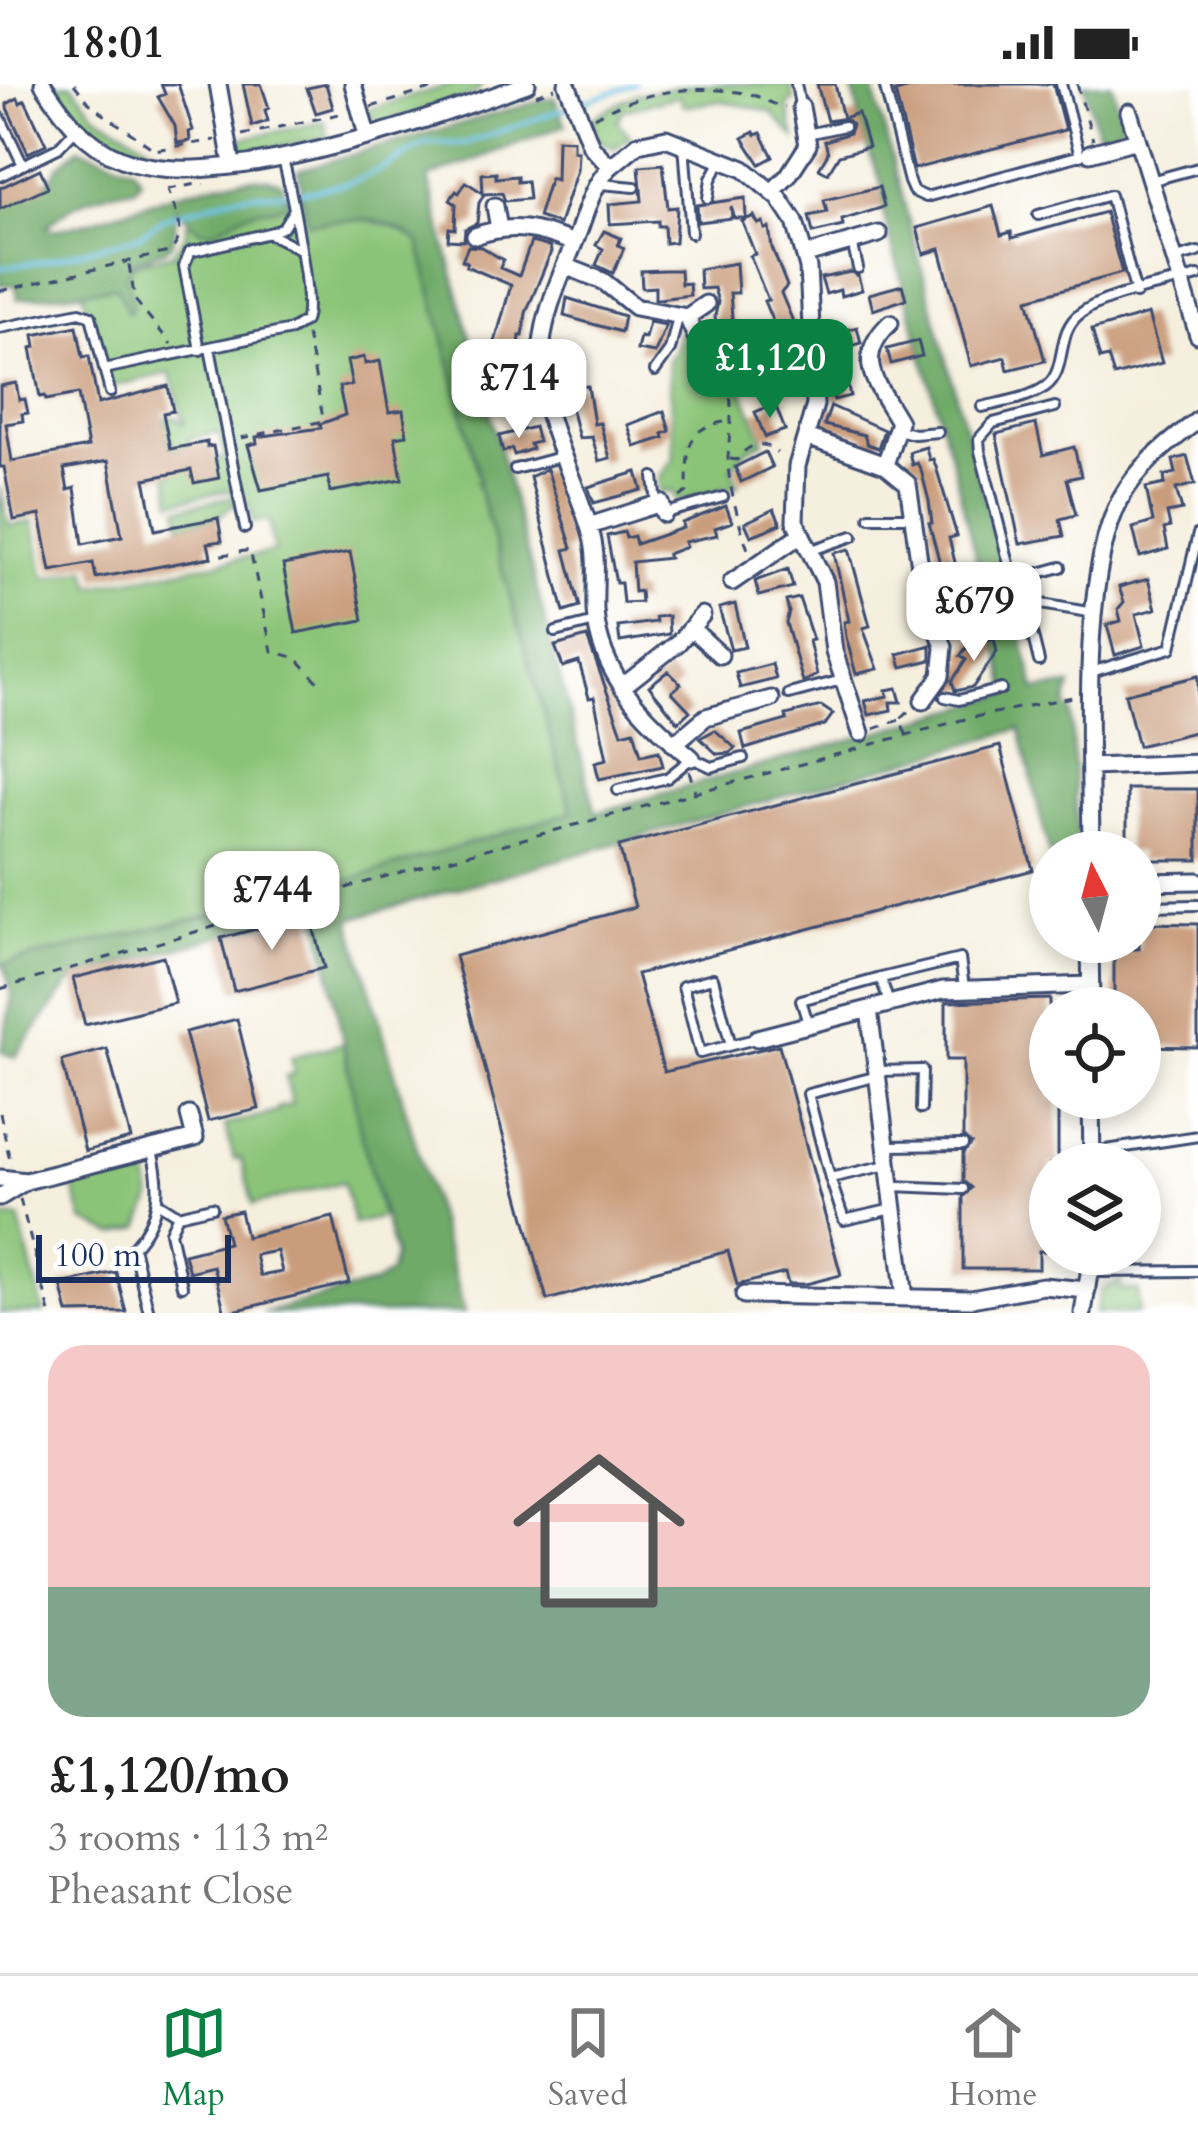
<!DOCTYPE html>
<meta charset="utf-8">
<style>
:root{--surface:#fff;--page:#f6f6f6;--text:#222;--muted:#767676;--line:#e0e0e0;--accent:#0b8043}
body{margin:0;font-family:Cardo,serif;background:var(--page);color:var(--text);height:100vh;display:flex;flex-direction:column;font-size:45px;white-space:nowrap}
*{box-sizing:border-box;margin:0}
p{font-size:39px;color:var(--muted)}
.icon{flex:none;width:66px;height:66px;fill:none;stroke:currentColor;stroke-width:2;stroke-linecap:round;stroke-linejoin:round}
.map{position:relative;height:1229px;overflow:hidden}
.panel{display:flex;flex-direction:column;background:var(--surface);flex:1}
.panel>*{flex:none}
.needle{width:78px;rotate:354deg}
.fabs{position:absolute;left:1029px;top:747px;display:grid;gap:24px}
.fabs a{display:grid;place-items:center;width:132px;height:132px;border-radius:50%;background:var(--surface);box-shadow:0 6px 18px #0003;font-size:60px}
.scale{position:absolute;left:36px;bottom:30px;width:195px;box-sizing:border-box;padding-left:12px;border:6px solid #1b2f5e;border-top:0;font-size:33px;line-height:42px;white-space:nowrap;color:#1b2f5e;-webkit-text-stroke:9px #fff;paint-order:stroke}
.price{position:absolute;translate:-50% -102px;padding:0 27px;border-radius:24px;background:#fff;color:#222;font-size:39px;line-height:78px;filter:drop-shadow(0 3px 6px #0008)}
.price::after{content:'';position:absolute;left:50%;top:72px;width:36px;height:27px;margin-left:-18px;background:inherit;clip-path:polygon(0 0,100% 0,50% 100%)}
.price.selected{background:var(--accent);color:#fff}
ul{padding:0;list-style:none}
li{display:grid;align-content:center;gap:24px;height:636px;padding:0 48px}
li+li{border-top:3px solid var(--line)}
li span{display:grid;place-items:center;height:372px;border-radius:36px;color:#555}
li>.icon{margin-inline-start:auto}
span .icon{width:216px;height:216px;fill:#fffc;stroke-width:1}
li b{font-size:51px}
.status{display:flex;justify-content:space-between;align-items:center;height:84px;padding:0 60px;background:var(--surface);direction:ltr}
.status svg{height:33px;fill:currentColor}
.menu{display:flex;justify-content:space-around;align-items:center;height:168px;border-top:3px solid var(--line);background:var(--surface);font-size:33px;color:var(--muted)}
.menu a{display:grid;justify-items:center;gap:6px}
.menu .selected{color:var(--accent)}
.map>svg:first-child{display:block}
.green{fill:#8bc478;stroke:#537a6b;stroke-width:3}
.forest{fill:#70aa68;stroke:#466c63;stroke-width:3}
.lines{fill:none;stroke-linecap:round;stroke-linejoin:round}
.stream{stroke:#69c1e6;stroke-width:4.5}
.building{fill:#c99c7c;fill-rule:evenodd}
.service-casing{stroke:#3c4c71;stroke-width:14}
.minor-casing{stroke:#3c4c71;stroke-width:21}
.path{stroke:#3c4c71;stroke-width:3;stroke-dasharray:9 9;stroke-linecap:butt}
.service{stroke:#fff;stroke-width:8}
.minor{stroke:#fff;stroke-width:15}
</style>
<div class="status"><b>18:01</b><svg viewBox="0 0 49 12"><path d="M0 12V9h3v3zM5 12V6h3v6zM10 12V3h3v9zM15 12V0h3v12zM26 1h20v11H26zM47 4h2v5h-2z"/></svg></div>
<div class="map">
<svg width="1198" height="1229" viewBox="0 0 1198 1229">
<rect width="100%" height="100%" fill="#fff"/>
<filter id="ink" filterUnits="userSpaceOnUse"><feTurbulence type="fractalNoise" baseFrequency=".00833" numOctaves="2"/><feDisplacementMap in="SourceGraphic" scale="24" xChannelSelector="R" yChannelSelector="G"/><feConvolveMatrix kernelMatrix="1 2 1 2 8 2 1 2 1" color-interpolation-filters="sRGB"/></filter>
<filter id="wash" filterUnits="userSpaceOnUse"><feTurbulence type="fractalNoise" baseFrequency=".004" numOctaves="4" result="noise"/><feDisplacementMap in="SourceGraphic" scale="48" xChannelSelector="R" yChannelSelector="G"/><feGaussianBlur stdDeviation="2.7" result="paint"/><feColorMatrix in="noise" values="0 0 0 0 0 0 0 0 0 0 0 0 0 0 0 0 0 1.4 0 .05"/><feComposite in="paint" operator="in"/></filter>
<g filter="url(#wash)">
<rect width="100%" height="100%" fill="#f5efde"/>
<path class="green" d="M53 0H72L95 29 160 68 161 77C112 67 80 41 53 0Z
M454 0H482L476 10 465 14 387 38 374 36 366 26Z
M695 0H790L794 16 787 20 795 54 771 28 723 17 683 22 679 12 623 26 617 37 630 53 615 64 598 57 592 34 637 10Z
M325 38 328 53 255 68 243 67 233 56Z
M302 110 309 139C351 136 384 130 419 158L480 397 477 399 573 728 327 803 0 881V403L9 442 33 437 45 494 87 485 92 502 274 468 269 437 253 438 249 420 235 423 234 419 218 434 181 441 179 424 233 413 231 406 172 418 168 391 175 389 174 384 225 374 219 349 189 355 190 361 170 365 164 334 175 333 184 339 171 289 108 303 79 194 173 170 186 150V140Z
M680 242 691 261 703 255 704 264 714 275H730L764 357 747 365 731 384 738 401 677 417 672 406 661 409 659 394 674 374 668 276 675 267Z
M345 959 361 1050 382 1133 354 1140 343 1098 253 1121 241 1074 234 1075 225 1041 277 1028V1024L292 1020 286 992 295 989 291 973Z
M146 1077 152 1115 140 1144 115 1151 83 1137 72 1096Z
M0 1134H19L44 1229H0Z
M1120 1198 1121 1206H1138L1139 1229H1095L1101 1205Z"/>
<path class="forest" d="M851 0H872L1036 606 1071 602 1066 621 1071 628 1078 768H1050V773L1020 645 350 835 465 1229H262L373 1200 390 1189 394 1170 361 1050 317 824 74 894 15 973 1 968 12 912 4 880 327 803 572 728 477 398 480 396 419 158C381 128 353 136 308 139L298 86 554 13 566 41 428 94 596 729 1009 610 954 385 883 129C888 107 877 90 870 70 862 47 858 23 851 0Z
M1084 0H1112L1123 39 1114 48 1097 47Z
M79 64 133 83 141 96 135 104C103 108 71 117 47 142L52 146C107 139 237 77 282 99L287 120C275 125 262 124 249 128 210 143 213 165 177 124L173 158 165 166 135 177 127 192 133 222 128 229 117 203 18 215 16 201H0V119L50 96 58 82Z"/>
<g class="lines">
<path class="stream" d="M0 184 44 177 139 152 166 133 239 111 308 107 351 98 382 85 426 59 464 60 635 0"/>
</g>
<g id="blocks">
<path class="building" d="M161 0H178L193 46 189 48 190 57 177 59 175 42 158 13 165 10Z
M243 0H261L269 24 265 26 268 37 252 42Z
M326 0 333 24 316 29 307 4Z
M817 0H835L843 34 858 29 868 63 839 71 828 89 819 84 828 69 825 57 849 49 852 41 845 34 827 37Z
M926 0H1053L1065 46 914 85 895 8Z
M18 14 20 19 25 16 46 60 28 69 7 24V20Z
M754 48 756 51 761 49 773 73 760 80 743 54Z
M557 55 573 56V67H578L577 86 559 140 538 133 550 94 556 96Z
M663 80 668 124 677 123 675 158 665 159 664 142H658V137L610 140 609 120 642 117 639 82Z
M40 85 48 103 0 125V104Z
M496 89V94L517 92V98L527 97 529 115 505 117 502 109 484 110 479 119 477 139 465 145 464 157 448 156 449 144 455 145 456 120 450 116 456 107 459 109 466 98 483 109 482 90Z
M879 103 884 122 881 124 842 136 843 142 813 149 809 132 827 128 824 116Z
M745 114 746 134H735L731 123 732 134 698 138 697 121Z
M993 122 1001 151 1011 148 1012 154 1105 128 1122 189 1028 215 1045 277 1008 286 1005 273 971 282 940 165 924 170 917 144Z
M754 132 758 140 763 138 765 145 769 144 772 164 787 202 781 209 794 240 787 243 792 255 782 260 764 217 768 216 750 172 755 170 742 137Z
M604 147 621 154 618 161 624 164 613 189 596 181 603 165 596 161Z
M531 158 550 163 551 168 526 229 523 252H520L516 288H520L519 308 523 307 526 320 509 325 500 299 501 284H495V258L511 201 466 182 467 178 462 176 468 162 481 163 503 176 500 184 519 192Z
M736 179 738 209H730L733 245 735 250H743L744 264 718 266 715 232 718 218 714 204 700 205 699 185Z
M664 186H680L681 200 689 199 690 211 659 215H655V203L642 204 641 187Z
M851 188 858 192 862 206 841 212 840 206 826 210 821 194Z
M902 201 906 215 873 226 869 210Z
M567 214 624 232 621 248 564 232Z
M1148 230 1162 279 1114 292 1108 273 1100 275 1092 246Z
M649 238 666 241 655 269 637 266 640 253 645 254Z
M77 242 83 273 89 272 98 320 168 302 173 327 163 329 170 365 207 358V363L213 362 219 394 194 399 191 386 145 395 155 446 218 434 222 457 208 459 211 473 96 494 93 479 51 487 40 431 14 436 4 383H0V302L16 299 19 316 25 315 28 329 22 330 23 337 6 340 12 377 88 363 78 310 46 316 45 312 40 313 31 264 36 263 34 251ZM108 377 122 452 83 460 75 404 68 406 64 385Z
M857 243 861 259 840 265 850 312 834 316 828 292 834 291 823 252Z
M918 257 922 272 891 280 887 265Z
M782 266 789 282 748 305 741 288Z
M364 273 365 280 380 277 389 328 403 326 407 351 395 353 402 395 330 408 328 393 261 406 248 361 257 359 256 353 321 344 320 340 345 331 339 303 352 301 347 277Z
M588 302 594 340 600 339 610 374 599 377 592 353 579 354 571 324V303Z
M775 320 785 346 765 353 755 328Z
M831 322 884 346 878 364 867 360 864 351 824 341Z
M664 327 670 347 663 350 664 354 635 363 628 341Z
M1036 340 1043 371 1074 363 1081 392 1067 395 1076 431 1060 435 1064 452 1020 460 996 350Z
M534 343 538 358 530 360 532 365 514 371 512 365 503 368 499 352Z
M926 363 929 376 933 375 936 383 957 452 949 454 972 547 961 550 960 544 954 546 941 508 936 490 941 483 929 439H932L929 417 921 386 917 379 912 381 909 368Z
M765 368 772 383 741 398 735 383Z
M1187 372 1195 400 1176 405 1182 426 1167 429 1170 443 1164 445 1168 465 1140 473 1133 444 1153 438 1146 404 1165 400 1164 392 1176 389 1173 376Z
M547 385 572 464 565 466 580 523 564 528 530 393Z
M637 388 642 406 594 419 588 403Z
M726 422 732 438 715 444 717 451 684 458 686 463 667 470 669 474 632 478 634 508 640 507 641 518 623 519 621 499H616L607 452 624 448 626 454 634 452 636 460 683 444 682 439Z
M774 425 781 440 751 452 745 439Z
M849 465 870 542 863 544 878 585 856 590 846 553 844 538 849 537 834 469Z
M350 468 363 536 296 549 283 481Z
M788 485 793 503 759 512 755 497Z
M1148 495 1156 525 1136 530 1144 562 1115 571 1107 541 1121 537 1118 525 1124 518 1119 503Z
M799 514 813 556 809 557 817 591 803 598 786 539 789 528 786 517Z
M735 520 745 563 731 566 719 524Z
M668 532 669 550 620 558 618 543 656 538 655 533Z
M587 553 622 649 634 646 641 671 659 667 663 682 599 695 595 678 607 675 594 613 589 614 579 578 563 583 555 562Z
M974 554 976 560 994 555 997 568 973 603 955 607 952 597 966 576 960 572Z
M931 561V576L902 583 898 570Z
M772 580 776 595 740 604 736 589Z
M668 587 681 600 672 608 690 627 678 638 649 602Z
M1198 592V647L1138 662 1125 610Z
M897 604 901 618H890L891 626 869 631 865 617 888 612 886 606Z
M821 622 833 630 825 641 745 665 741 649 787 636 786 631Z
M715 646 735 664 730 669 717 670 700 654Z
M1000 662 1033 786 637 890 664 988 779 961 841 1191 806 1200H788L785 1189 737 1201 728 1167 547 1216 455 872 635 823 619 762Z
M1127 705H1198V776H1140V768H1127Z
M310 831 324 884 234 907 221 854Z
M1140 839 1198 840V963L1140 962V924H1114V865H1139Z
M163 872 175 919 85 941 73 894Z
M1050 915V1014H1058V1080H1050V1167H1039V1185H963V1113L971 1104 963 1097V1069L971 1060 963 1053V976H946V918Z
M237 935 259 1025 208 1037 185 948Z
M107 965 131 1055 85 1067 62 977Z
M240 1127 246 1153 333 1133 349 1199 225 1229 213 1182 189 1188 184 1170 228 1159 221 1131ZM277 1167 282 1188 260 1192 255 1171Z
M116 1188 126 1228 68 1229 61 1200Z"/>
</g>
</g>
<g filter="url(#ink)">
<use href="#blocks" fill-opacity="0" stroke="#3c4c71" stroke-width="3"/>
<g class="lines">
<g class="service-casing">
<path id="service" d="M796 0 800 21
M884 0 909 98 913 107 926 113 1088 69
M1061 0 1080 72
M0 33 23 81
M807 50 844 42
M684 61 691 149
M0 92 58 64 75 46
M1150 97 1198 84
M601 100 635 103
M708 114 711 95 721 77
M1038 131 1110 111 1136 210
M270 150 298 164
M852 158 858 184
M1176 174 1198 168
M0 244 80 228 91 232 110 308
M210 264 245 444
M200 266 184 182 190 168 273 148 283 143 293 127
M104 285 291 246 305 237C314 217 290 102 283 75
M655 287 670 266 678 233
M982 323C1002 318 1027 315 1045 303 1069 286 1054 248 1081 229 1107 209 1165 202 1198 192
M1055 323 993 339 979 355 980 367 1017 511 1024 517 1094 529
M898 346 914 350 938 348
M515 385 560 373
M654 393 657 420
M666 429 723 413
M870 433H911
M809 467 853 452
M1014 496 1061 483
M1024 517 1039 577
M556 548 595 538
M1091 588 1171 564 1198 450
M789 610 842 596
M945 613 959 616 1001 605
M618 706 667 694 692 674 711 683 743 674
M1148 798V822L1198 821
M881 894 960 875 964 903
M808 939 801 916 881 894 889 920
M731 961 713 894 683 902 700 969 755 955
M879 987 922 986 921 1025
M889 1062 963 1061
M1093 1068 1198 1052
M887 1081 830 1094 844 1136 893 1125
M830 1094 808 1010 878 992
M893 1102 963 1105
M159 1119 178 1131 212 1123
M178 1131 170 1148 182 1202
M1092 1188 1198 1187
M149 1229 133 1163C160 1134 162 1105 152 1067"/>
</g>
<g class="minor-casing">
<path id="minor" d="M43 0C64 32 85 61 122 75 216 113 432 34 527 0
M218 0 232 80
M353 0 367 51
M567 0 591 62 610 83C590 105 586 130 575 157 563 187 548 219 543 252 530 322 575 388 592 453 598 477 594 502 595 526 599 591 645 635 692 674
M1129 28 1198 251
M1090 69 1137 56
M610 83 638 60 666 54 744 85 779 114 795 138 808 184 815 321 797 382 795 437 825 498 834 567 861 649
M772 108 788 92 808 61 801 23
M495 122 499 145
M475 152C512 138 539 145 574 159
M806 171 879 150
M565 182 603 197 635 223 687 233
M697 255 687 233 706 220
M807 353 885 381 908 400 923 503 944 563 941 592 923 617
M885 381 899 338C879 302 851 276 890 239
M589 442 661 419 664 430
M732 498 799 452
M692 545 720 571
M622 603 678 559 702 531
M674 660 706 633 771 615
M1090 683 1198 679
M1091 768C1091 675 1078 494 1121 414 1139 381 1169 359 1198 336
M1140 798 1198 797
M1090 858 1091 924
M869 925 905 1214
M757 954 943 906 1090 901
M1091 1014 1092 1080
M0 1094 26 1097
M0 1113 26 1097 195 1054 189 1031
M744 1211 971 1215 1043 1202 1087 1206
M1083 1229 1092 1170"/>
</g>
<path class="path" d="M74 0 92 22 155 66 215 56
M1077 0 1093 56
M536 11 555 4
M371 23 448 0
M594 33C642 6 695 0 750 10 763 13 772 22 785 23
M242 51 344 29
M168 105 204 99
M129 181 135 216 171 260
M0 207 169 168C190 149 175 129 168 105
M307 251 324 339
M705 267C741 310 730 324 728 375 727 397 741 447 749 468
M241 354 324 337
M730 375 737 376C746 361 764 354 777 369
M680 413 687 408C688 367 682 341 733 337
M168 481 250 466 272 567 296 574 323 603
M874 645 899 636
M906 650 900 635 912 624
M870 661 965 635 1077 612
M689 687 695 707
M0 905 408 786 861 664
M0 1029 11 1082
M20 1115 50 1229"/>
<use href="#service" class="service"/>
<use href="#minor" class="minor"/>
</g>
</g>
</svg>
<div class="fabs">
<a><svg class="needle" viewBox="-14 -14 28 28"><path d="M0-13l5 13h-10z" fill="#e53935"/><path d="M0 13l5-13h-10z" fill="#767676"/></svg></a>
<a><svg class="icon" aria-label="locate" viewBox="0 0 24 24"><circle cx="12" cy="12" r="6"/><path d="M12 2v4M12 18v4M2 12h4M18 12h4"/></svg></a>
<a><svg class="icon" aria-label="layers" viewBox="0 0 24 24"><path d="M12 4l9 5-9 5-9-5zM3 14l9 5 9-5"/></svg></a>
</div>
<div class="scale">100 m</div>
<b class="price selected" style="left:770px;top:337px">£1,120</b>
<b class="price" style="left:519px;top:357px">£714</b>
<b class="price" style="left:974px;top:580px">£679</b>
<b class="price" style="left:272px;top:869px">£744</b>
</div>
<section class="panel">
<ul>
<li><span style="background:linear-gradient(#f6c9c9 65%,#7fa58c 0)"><svg class="icon" aria-label="home" viewBox="0 0 24 24"><path d="M3 11l9-7 9 7M6 9v11h12V9"/></svg></span><div><b>£1,120/mo</b><p>3 rooms · 113 m²</p><p>Pheasant Close</p></div></li>
</ul>
</section>
<nav class="menu">
<a class="selected"><svg class="icon" aria-label="map" viewBox="0 0 24 24"><path d="M3 6l6-2 6 2 6-2v14l-6 2-6-2-6 2zM9 4v14M15 6v14"/></svg>Map</a>
<a><svg class="icon" aria-label="saved" viewBox="0 0 24 24"><path d="M7 4h10v16l-5-4-5 4z"/></svg>Saved</a>
<a><svg class="icon" aria-label="home" viewBox="0 0 24 24"><path d="M3 11l9-7 9 7M6 9v11h12V9"/></svg>Home</a>
</nav>
